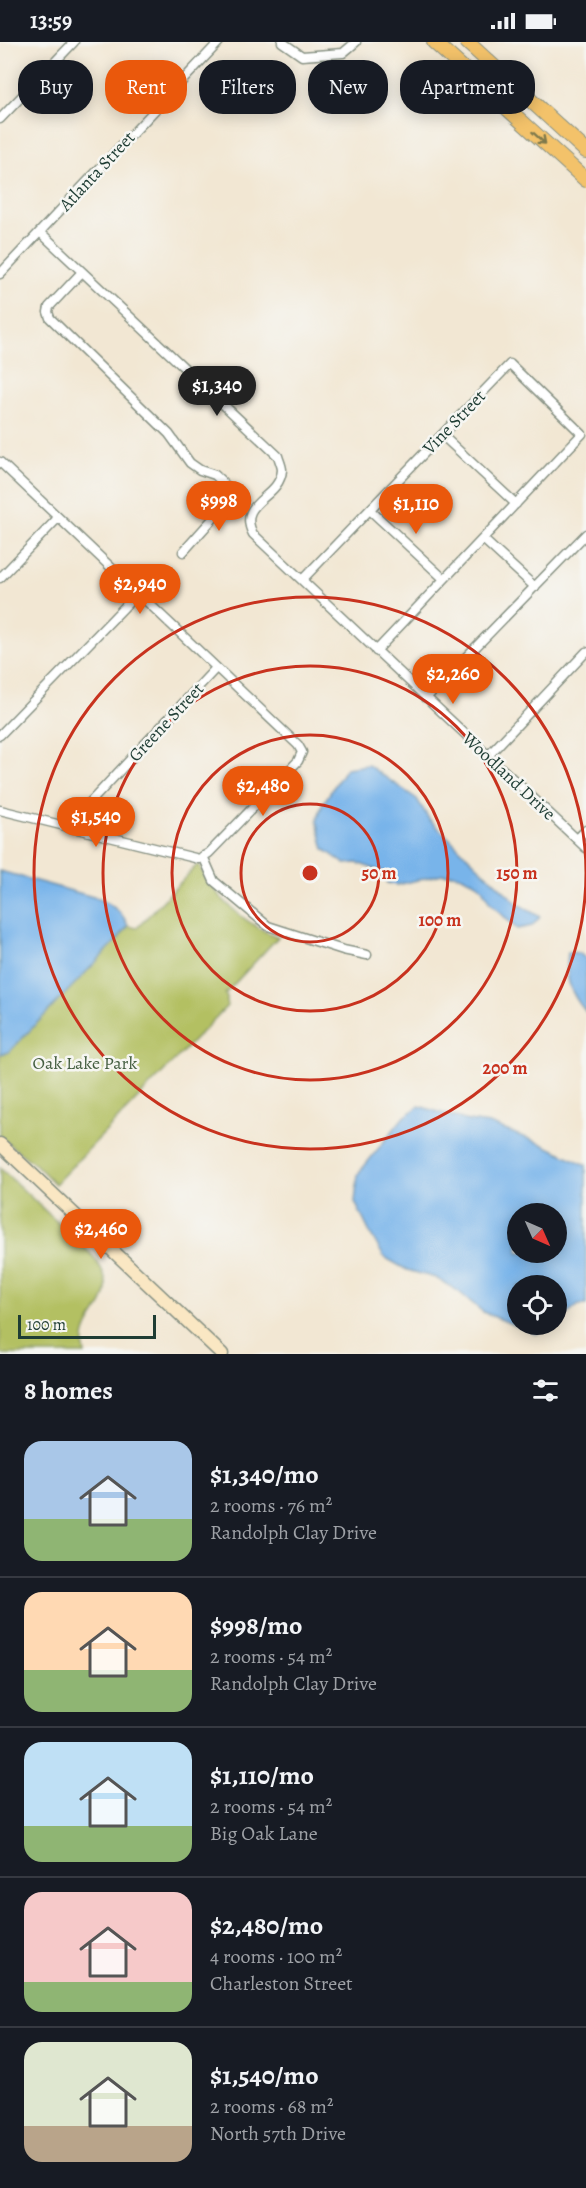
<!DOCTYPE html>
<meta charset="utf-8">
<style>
:root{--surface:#171b24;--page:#242831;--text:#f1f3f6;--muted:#9ea1a6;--line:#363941;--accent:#ea580c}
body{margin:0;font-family:Alegreya,serif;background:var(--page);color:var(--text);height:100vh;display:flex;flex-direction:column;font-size:22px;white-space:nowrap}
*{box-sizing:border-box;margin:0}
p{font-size:20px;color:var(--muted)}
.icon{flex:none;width:33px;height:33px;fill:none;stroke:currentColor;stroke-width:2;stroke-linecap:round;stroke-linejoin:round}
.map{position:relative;height:1312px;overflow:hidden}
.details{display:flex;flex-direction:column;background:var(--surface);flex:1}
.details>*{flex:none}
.top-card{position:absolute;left:18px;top:18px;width:550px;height:54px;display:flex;gap:12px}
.needle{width:39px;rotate:135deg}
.tools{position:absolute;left:507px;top:1161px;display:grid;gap:12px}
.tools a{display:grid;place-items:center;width:60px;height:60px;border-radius:50%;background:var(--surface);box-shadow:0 3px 15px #0003;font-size:30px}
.scale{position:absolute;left:18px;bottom:15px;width:138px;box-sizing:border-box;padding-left:6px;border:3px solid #1f3d34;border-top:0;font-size:16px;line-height:21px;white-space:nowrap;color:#1f3d34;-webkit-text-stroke:4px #f6f6f2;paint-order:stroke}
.price{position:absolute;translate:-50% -51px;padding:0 14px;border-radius:21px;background:var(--accent);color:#fff;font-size:20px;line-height:39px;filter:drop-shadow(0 2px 3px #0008)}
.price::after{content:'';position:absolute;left:50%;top:36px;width:18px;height:14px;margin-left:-9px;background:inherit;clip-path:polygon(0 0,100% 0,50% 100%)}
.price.selected{background:#222;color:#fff}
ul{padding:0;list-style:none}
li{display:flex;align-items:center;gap:18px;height:150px;padding:0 24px}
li+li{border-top:2px solid var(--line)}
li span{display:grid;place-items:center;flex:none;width:168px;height:120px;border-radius:18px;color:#555}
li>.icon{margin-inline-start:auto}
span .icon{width:72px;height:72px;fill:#fffc;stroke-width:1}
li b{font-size:26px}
h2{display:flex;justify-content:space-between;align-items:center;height:72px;padding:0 24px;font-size:26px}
.chip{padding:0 21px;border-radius:24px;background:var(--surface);box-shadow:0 3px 15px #0003;font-size:21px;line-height:54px}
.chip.selected{background:var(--accent);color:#fff}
.status{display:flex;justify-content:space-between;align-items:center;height:42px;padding:0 30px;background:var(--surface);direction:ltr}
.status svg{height:16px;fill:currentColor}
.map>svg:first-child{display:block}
.green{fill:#b3c062;stroke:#697e4b;stroke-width:1.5}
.water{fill:#78b4ea;stroke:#4c788f;stroke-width:1.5;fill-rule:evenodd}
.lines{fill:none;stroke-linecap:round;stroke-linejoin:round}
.street-casing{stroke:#889284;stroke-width:11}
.secondary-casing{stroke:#889284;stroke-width:15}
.primary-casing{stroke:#889284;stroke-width:16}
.street{stroke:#fff;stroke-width:8}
.secondary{stroke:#fae7c3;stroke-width:12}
.primary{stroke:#f3c26a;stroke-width:14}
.oneway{stroke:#7e794c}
.ring{fill:none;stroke:#c8321e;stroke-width:3}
.labels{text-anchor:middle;stroke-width:5;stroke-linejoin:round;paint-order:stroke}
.street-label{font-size:18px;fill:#1f3d34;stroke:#f6f6f2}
.park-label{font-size:18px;fill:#445e40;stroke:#f6f6f2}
.centre{fill:#c8321e;stroke:#f6f6f2;stroke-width:3}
.ring-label{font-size:18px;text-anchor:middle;font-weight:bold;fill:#c8321e;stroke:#f6f6f2;stroke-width:5;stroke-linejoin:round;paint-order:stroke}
</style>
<div class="status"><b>13:59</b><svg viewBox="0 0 49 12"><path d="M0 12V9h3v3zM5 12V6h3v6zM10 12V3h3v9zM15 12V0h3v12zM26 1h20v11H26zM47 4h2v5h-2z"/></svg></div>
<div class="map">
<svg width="586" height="1312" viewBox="0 0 586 1312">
<rect width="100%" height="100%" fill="#f6f6f2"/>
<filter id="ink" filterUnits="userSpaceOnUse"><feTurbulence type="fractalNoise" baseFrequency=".0167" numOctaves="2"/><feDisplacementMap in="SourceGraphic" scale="12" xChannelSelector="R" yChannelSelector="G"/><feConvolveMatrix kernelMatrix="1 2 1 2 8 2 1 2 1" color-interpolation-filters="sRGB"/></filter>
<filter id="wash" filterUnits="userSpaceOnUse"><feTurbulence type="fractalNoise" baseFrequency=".008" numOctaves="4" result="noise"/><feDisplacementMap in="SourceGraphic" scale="24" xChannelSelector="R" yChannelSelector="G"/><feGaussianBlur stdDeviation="1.35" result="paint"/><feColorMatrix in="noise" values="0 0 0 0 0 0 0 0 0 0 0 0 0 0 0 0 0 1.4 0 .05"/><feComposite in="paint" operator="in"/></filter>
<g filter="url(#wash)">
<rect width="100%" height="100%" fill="#f2e7d3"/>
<path class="green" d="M198 822C215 855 244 882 278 895L225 952 227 956V964L55 1142 37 1124 0 1095V1012L9 1010 118 897 128 884 137 886Z
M0 1126 92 1213C132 1263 74 1270 85 1312H0Z"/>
<path class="water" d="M368 723 417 757 429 777 486 832 518 862 540 875 532 884 517 887 490 861 481 845 473 839 454 832H442L397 843 387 841 384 830 357 821 345 822 324 807 317 779 322 763 346 726Z
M0 829 97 856C111 863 122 868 128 884L118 897 9 1010 0 1012Z
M568 910 579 911 586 917V970C569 950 565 936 568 910Z
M419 1064 468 1079 489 1082 542 1102 586 1123V1263H579L557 1280 556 1244H518V1282L552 1283 536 1292 483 1270 458 1249 436 1236 407 1228 384 1215 369 1189 355 1160 358 1132 402 1077ZM518 1172H556V1210H518Z"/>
</g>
<g filter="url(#ink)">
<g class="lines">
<g class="street-casing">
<path id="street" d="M282 0 302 14 343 11 356 0
M0 77 74 0
M40 190 278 414C279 418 282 424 282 428 280 457 236 459 253 492L586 806
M82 230 49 265 48 270 50 276 169 392 190 421 200 428 215 433 235 452 183 510
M0 232 219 0
M442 393 516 462
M0 420 298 703 302 710 298 719 209 811 199 817 0 768
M370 468 444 537
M483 497 535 545
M0 536 58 476
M302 538 510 322 582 392 376 609
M426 656 586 492
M0 693 137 552
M488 714 586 610
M67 785 216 626
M577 797 586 788
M203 814 214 839 268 884 343 908 367 913"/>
</g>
<g class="secondary-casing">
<path id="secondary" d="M0 1102 222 1312"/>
</g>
<g class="primary-casing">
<path id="primary" d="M434 0 586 138
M467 0 586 109"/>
</g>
<use href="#street" class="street"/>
<use href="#secondary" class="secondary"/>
<use href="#primary" class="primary"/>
</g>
<defs><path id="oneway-shaft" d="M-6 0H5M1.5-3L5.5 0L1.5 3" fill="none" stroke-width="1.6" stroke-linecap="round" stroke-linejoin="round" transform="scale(1.5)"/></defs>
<use class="oneway" href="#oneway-shaft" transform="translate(539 96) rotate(42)"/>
</g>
<g class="ring">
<circle cx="310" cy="831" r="69"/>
<circle cx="310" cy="831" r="138"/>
<circle cx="310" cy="831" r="207"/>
<circle cx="310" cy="831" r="276"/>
</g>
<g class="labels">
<g class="street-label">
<text transform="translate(97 129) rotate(-47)" y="6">Atlanta Street</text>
<text transform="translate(454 380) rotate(-46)" y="6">Vine Street</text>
<text transform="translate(166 680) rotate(-47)" y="6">Greene Street</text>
<text transform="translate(509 734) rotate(43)" y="6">Woodland Drive</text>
</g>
<g class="park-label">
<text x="85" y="1027">Oak Lake Park</text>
</g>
</g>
<circle cx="310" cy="831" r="9" class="centre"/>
<g class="ring-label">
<text x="379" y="837">50 m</text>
<text x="517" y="837">150 m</text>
<text x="440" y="884">100 m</text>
<text x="505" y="1032">200 m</text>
</g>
</svg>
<div class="tools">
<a><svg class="needle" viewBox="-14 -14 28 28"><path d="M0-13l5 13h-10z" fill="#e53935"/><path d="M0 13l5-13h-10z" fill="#9ea1a6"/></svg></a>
<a><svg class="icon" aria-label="locate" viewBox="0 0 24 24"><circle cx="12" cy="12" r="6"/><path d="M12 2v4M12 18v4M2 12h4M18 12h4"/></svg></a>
</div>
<div class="scale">100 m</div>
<b class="price selected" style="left:217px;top:375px">$1,340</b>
<b class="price" style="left:219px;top:490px">$998</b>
<b class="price" style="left:416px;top:493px">$1,110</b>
<b class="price" style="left:140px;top:573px">$2,940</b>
<b class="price" style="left:453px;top:663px">$2,260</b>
<b class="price" style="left:263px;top:775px">$2,480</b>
<b class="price" style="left:96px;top:806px">$1,540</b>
<b class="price" style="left:101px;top:1218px">$2,460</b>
<div class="top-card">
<a class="chip">Buy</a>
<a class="chip selected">Rent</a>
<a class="chip">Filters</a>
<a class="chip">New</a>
<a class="chip">Apartment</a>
</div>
</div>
<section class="details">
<h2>8 homes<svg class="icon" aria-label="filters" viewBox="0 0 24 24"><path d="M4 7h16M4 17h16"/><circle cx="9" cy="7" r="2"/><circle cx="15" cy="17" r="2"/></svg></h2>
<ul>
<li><span style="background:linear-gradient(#a9c7e8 65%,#8fb573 0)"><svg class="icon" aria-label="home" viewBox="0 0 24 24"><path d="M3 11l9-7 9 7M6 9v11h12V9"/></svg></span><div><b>$1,340/mo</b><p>2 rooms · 76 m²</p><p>Randolph Clay Drive</p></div></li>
<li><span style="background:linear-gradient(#ffd9b3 65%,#8fb573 0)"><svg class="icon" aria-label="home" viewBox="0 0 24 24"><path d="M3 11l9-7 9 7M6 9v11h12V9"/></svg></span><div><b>$998/mo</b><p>2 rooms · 54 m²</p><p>Randolph Clay Drive</p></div></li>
<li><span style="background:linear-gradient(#bfe0f5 70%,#8fb573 0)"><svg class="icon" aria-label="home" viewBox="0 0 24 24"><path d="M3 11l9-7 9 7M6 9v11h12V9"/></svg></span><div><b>$1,110/mo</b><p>2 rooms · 54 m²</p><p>Big Oak Lane</p></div></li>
<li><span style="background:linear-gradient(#f6c9c9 75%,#8fb573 0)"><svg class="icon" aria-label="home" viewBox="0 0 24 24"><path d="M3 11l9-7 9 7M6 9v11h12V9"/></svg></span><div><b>$2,480/mo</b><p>4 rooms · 100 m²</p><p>Charleston Street</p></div></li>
<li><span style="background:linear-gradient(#dfe7d0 70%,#b9a48a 0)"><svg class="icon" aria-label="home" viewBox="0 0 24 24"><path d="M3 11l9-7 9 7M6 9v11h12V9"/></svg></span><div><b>$1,540/mo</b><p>2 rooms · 68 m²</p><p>North 57th Drive</p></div></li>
</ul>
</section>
